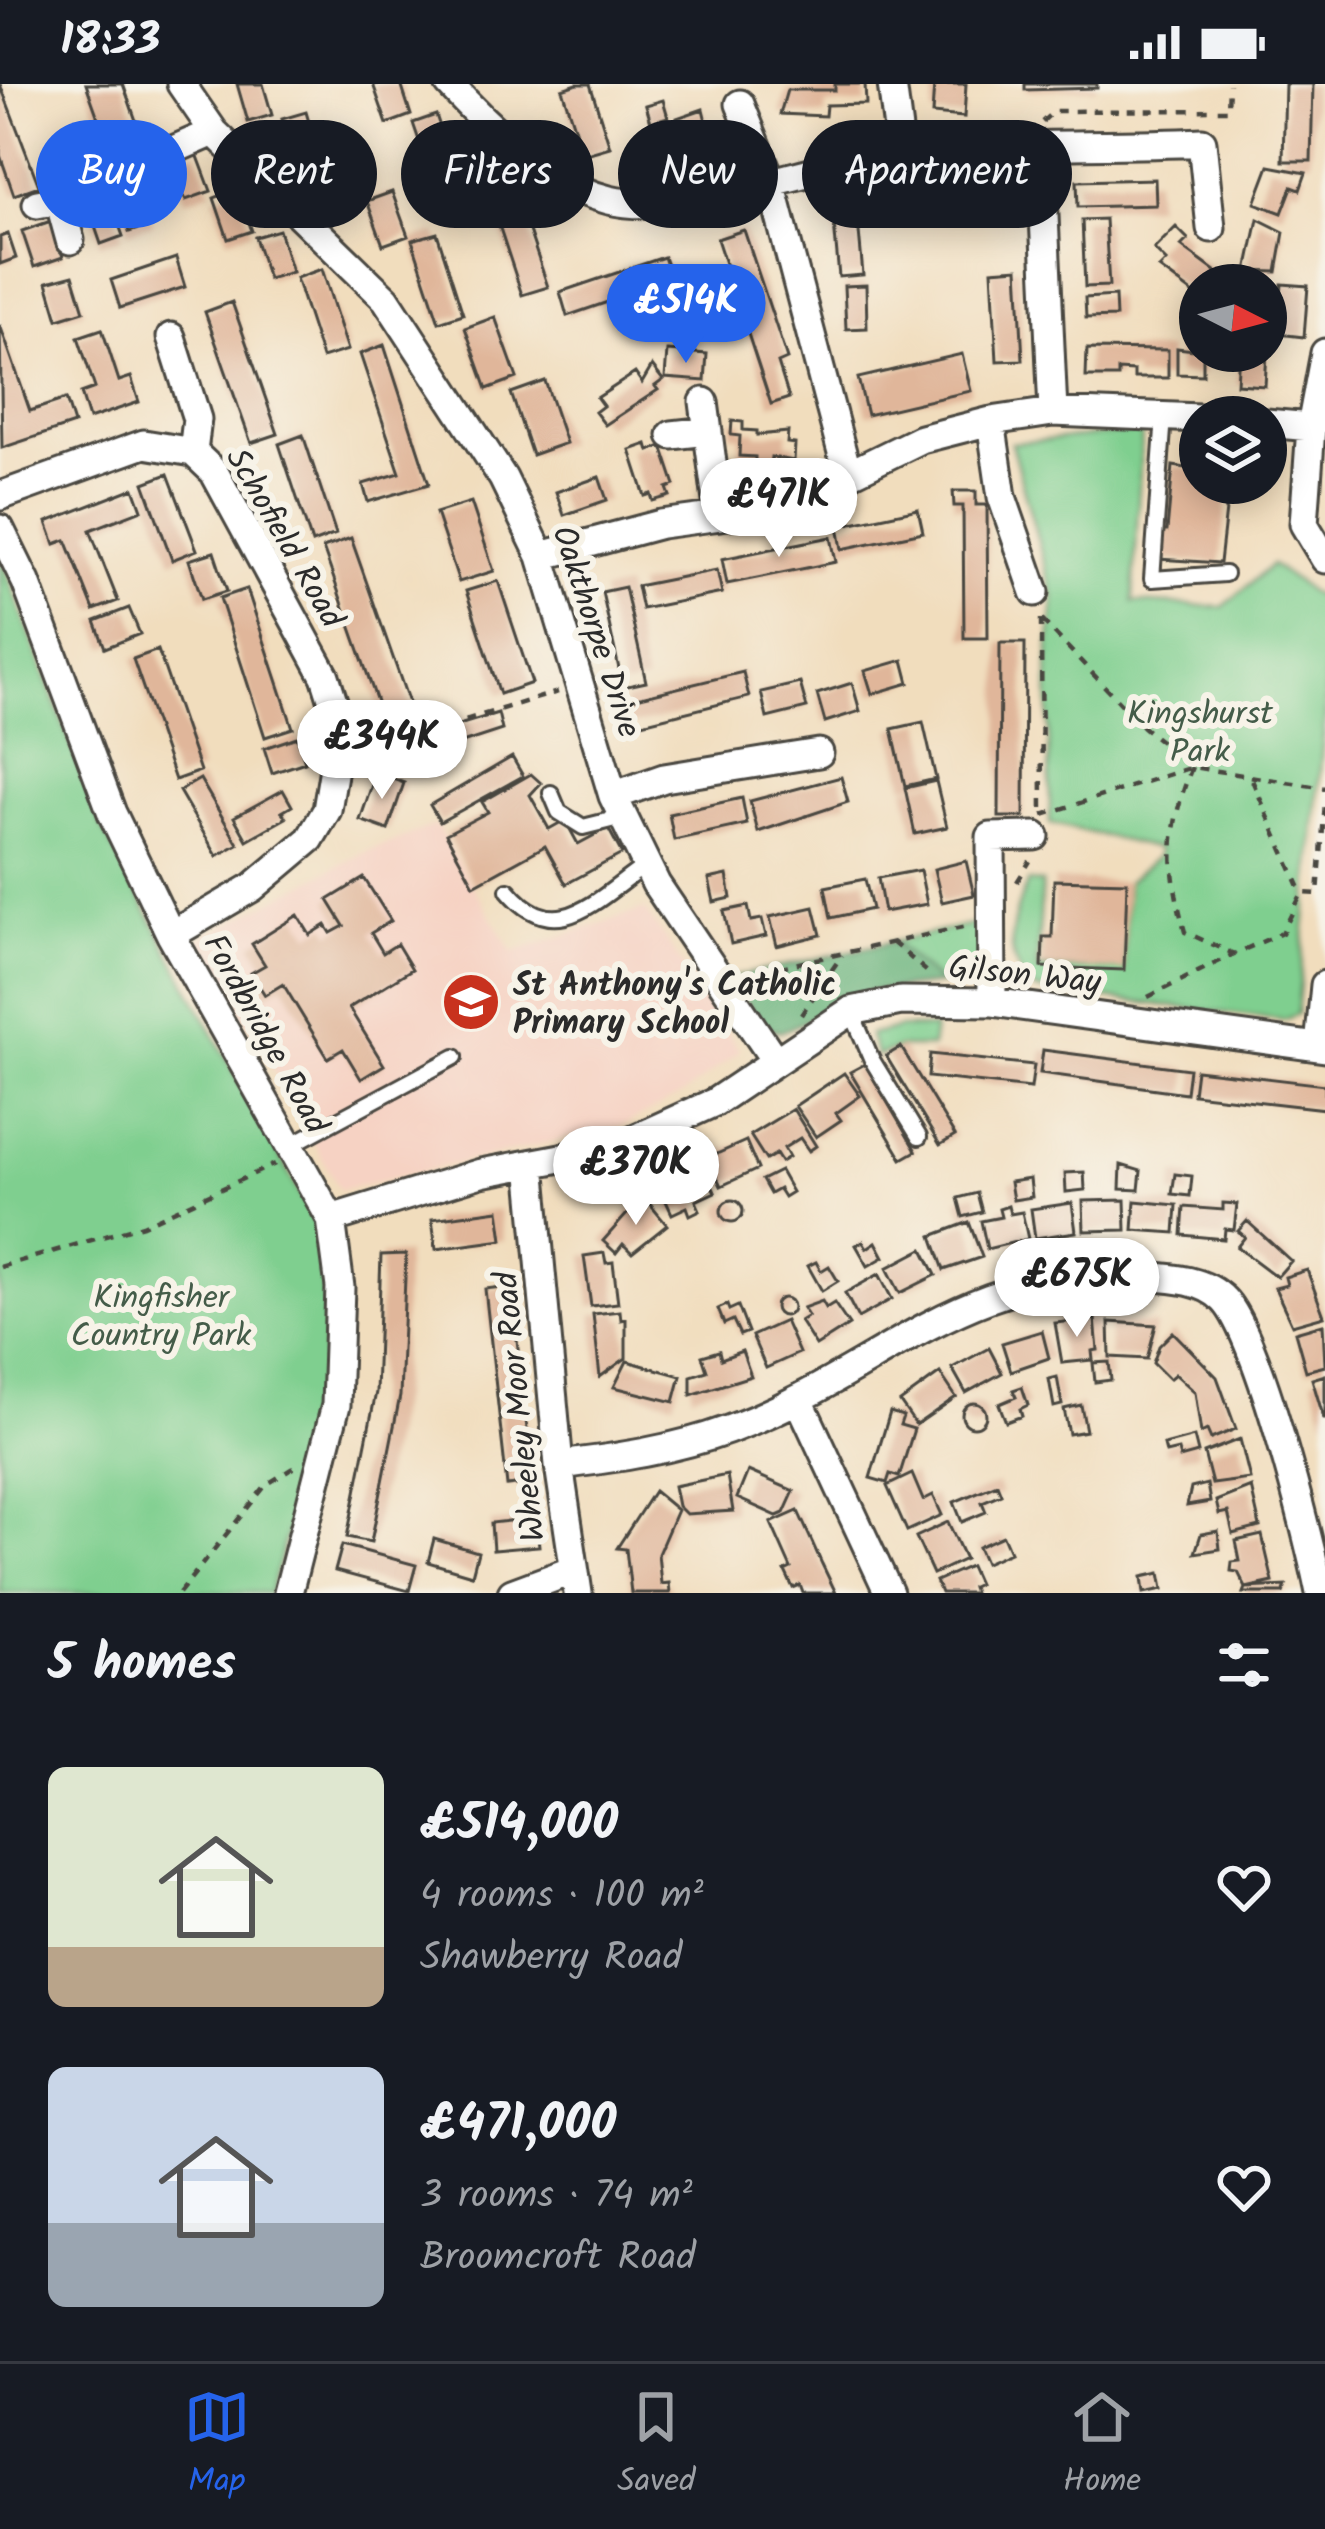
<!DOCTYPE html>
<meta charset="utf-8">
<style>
:root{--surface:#171b24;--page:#242831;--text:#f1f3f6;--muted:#9ea1a6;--line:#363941;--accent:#2563eb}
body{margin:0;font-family:Kalam,sans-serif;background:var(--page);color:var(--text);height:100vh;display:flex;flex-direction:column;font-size:45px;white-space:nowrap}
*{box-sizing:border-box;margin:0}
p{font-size:39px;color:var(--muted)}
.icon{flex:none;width:66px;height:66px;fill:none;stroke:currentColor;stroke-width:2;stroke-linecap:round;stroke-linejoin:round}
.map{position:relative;height:1509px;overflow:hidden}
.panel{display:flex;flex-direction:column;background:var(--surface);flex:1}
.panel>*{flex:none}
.hud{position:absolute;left:36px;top:36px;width:1254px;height:108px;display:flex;gap:24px}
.needle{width:78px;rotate:96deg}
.controls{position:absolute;left:1179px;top:180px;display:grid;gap:24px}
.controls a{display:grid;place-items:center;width:108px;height:108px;border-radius:50%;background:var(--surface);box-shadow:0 6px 30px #0003;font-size:60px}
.price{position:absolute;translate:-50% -102px;padding:0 27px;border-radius:42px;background:#fff;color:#222;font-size:39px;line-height:78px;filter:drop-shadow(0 3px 6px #0008)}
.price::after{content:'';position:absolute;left:50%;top:72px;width:36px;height:27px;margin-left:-18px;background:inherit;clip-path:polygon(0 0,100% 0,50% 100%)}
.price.on{background:var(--accent);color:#fff}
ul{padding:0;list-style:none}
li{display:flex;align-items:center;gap:36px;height:300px;padding:0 48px}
li span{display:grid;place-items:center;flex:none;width:336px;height:240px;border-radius:18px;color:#555}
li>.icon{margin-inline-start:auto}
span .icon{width:144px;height:144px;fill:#fffc;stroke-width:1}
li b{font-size:51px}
h2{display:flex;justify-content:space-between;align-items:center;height:144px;padding:0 48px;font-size:51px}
.pill{padding:0 42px;border-radius:54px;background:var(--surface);box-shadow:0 6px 30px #0003;font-size:42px;line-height:108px}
.pill.on{background:var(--accent);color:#fff}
.status{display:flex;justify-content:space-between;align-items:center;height:84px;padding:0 60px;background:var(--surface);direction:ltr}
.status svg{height:33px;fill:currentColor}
.tab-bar{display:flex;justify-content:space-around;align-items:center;height:168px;border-top:3px solid var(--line);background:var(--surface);font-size:33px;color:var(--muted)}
.tab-bar a{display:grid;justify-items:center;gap:6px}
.tab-bar .on{color:var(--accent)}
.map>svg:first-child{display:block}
.built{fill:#f6d2c3}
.green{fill:#7fcf8f;stroke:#557d5d;stroke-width:3}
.forest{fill:#67b27a;stroke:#496e52;stroke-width:3}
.building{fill:#e0b69a}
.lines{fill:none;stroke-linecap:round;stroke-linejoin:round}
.service-casing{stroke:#494641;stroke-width:20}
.minor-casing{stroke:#494641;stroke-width:33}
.path{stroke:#494641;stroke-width:4.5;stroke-dasharray:9 9;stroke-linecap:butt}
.service{stroke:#fff;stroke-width:14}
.minor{stroke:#fff;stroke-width:27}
.labels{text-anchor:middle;stroke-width:12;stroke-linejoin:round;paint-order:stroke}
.street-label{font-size:33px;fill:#2b2b2b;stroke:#f7f3e8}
.park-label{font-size:33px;fill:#445c49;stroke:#f7f3e8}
.poi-label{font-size:33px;font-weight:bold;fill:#2b2b2b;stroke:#f7f3e8;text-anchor:start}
</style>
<div class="status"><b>18:33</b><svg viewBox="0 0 49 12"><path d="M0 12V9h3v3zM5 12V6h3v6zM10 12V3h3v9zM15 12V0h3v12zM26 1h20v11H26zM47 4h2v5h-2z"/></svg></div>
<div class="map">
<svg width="1325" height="1509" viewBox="0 0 1325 1509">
<rect width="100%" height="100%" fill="#f7f3e8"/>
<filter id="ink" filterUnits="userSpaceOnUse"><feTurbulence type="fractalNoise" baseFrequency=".00833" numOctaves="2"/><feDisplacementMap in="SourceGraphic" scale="24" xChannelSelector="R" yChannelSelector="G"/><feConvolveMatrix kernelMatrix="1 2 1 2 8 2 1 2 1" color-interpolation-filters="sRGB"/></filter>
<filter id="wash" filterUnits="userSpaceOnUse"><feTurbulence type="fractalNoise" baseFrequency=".004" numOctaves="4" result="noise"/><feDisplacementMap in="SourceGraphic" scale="48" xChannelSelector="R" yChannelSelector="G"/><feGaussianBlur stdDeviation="2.7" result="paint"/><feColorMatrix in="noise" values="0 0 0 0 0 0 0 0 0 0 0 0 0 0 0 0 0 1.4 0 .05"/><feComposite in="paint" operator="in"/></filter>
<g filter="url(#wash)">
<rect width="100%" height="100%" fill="#f1ddbd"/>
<path class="built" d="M436 741 513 868 645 825 740 967 684 1010 622 1042 340 1106 200 855 361 770Z"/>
<path class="green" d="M1142 348 1133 518 1223 523 1272 481 1325 518V633L1297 930 1284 936 1036 906C999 879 1011 834 1028 798L1042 799 1037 885H1124L1127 798 1158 772V765L1050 739 1048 581 1054 515 1011 359Z
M0 470 101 741 317 1141 325 1226 322 1321 270 1509H0Z
M980 839 983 873 964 898 941 900 892 858Z
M898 944H934L931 963H901L877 972 869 951Z"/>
<path class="forest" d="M892 858 941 900 873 907 781 948 763 942 729 894Z"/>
<g id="blocks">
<path class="building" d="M0 0 39 102 14 111 0 71Z
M86 0H123L145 62 112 73Z
M237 0H263L272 31 248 38Z
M373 0H401L411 31 387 40Z
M577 0H590L610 63 583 71 562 5Z
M835 0H865L866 20 826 21 825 32 780 30 787 6H835Z
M934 0H966L964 33 932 30Z
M1025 0H1097V4L1025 6Z
M1285 0H1313L1311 77H1283Z
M663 16 668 33 651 38 646 21Z
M703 25 716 78 688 87 677 34Z
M306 28 318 69 295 77 282 35Z
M436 31 450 73 427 80 413 39Z
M350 66 362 110 337 117 325 73Z
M196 67 211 107 186 116 165 79Z
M475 72 491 113 467 122 451 81Z
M647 72 651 87 635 93 630 77Z
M1269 82 1306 89 1300 106 1292 103 1282 129 1255 119Z
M1155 95 1156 121 1078 123 1077 97Z
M1011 102 1014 128 869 141 866 115Z
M237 105 252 147 228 155 214 114Z
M392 108 408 152 383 161 367 117Z
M517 111 548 203 522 211 492 120Z
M144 113 153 140 129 148 120 121Z
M856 115 863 191 839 193 832 117Z
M113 124 123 152 101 160 91 131Z
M1105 135 1109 202 1085 203 1082 136Z
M1258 135 1284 148 1277 188 1247 187Z
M51 137 63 173 34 183 22 147Z
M1176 143 1188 155 1181 162 1216 188 1194 210 1159 184 1166 177 1154 165Z
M279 146 292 188 268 195 255 153Z
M744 146 787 275 778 279 789 314 771 320 717 155Z
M437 149 463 230 439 238 412 156Z
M8 150 16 174 0 180V153Z
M664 173 672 196 567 232 560 208Z
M176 174 185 203 120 224 111 196Z
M1018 184 1023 276 997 277 992 186Z
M322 185 348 266 322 274 296 194Z
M73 191 84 227 58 235 47 198Z
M1282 200 1308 202 1304 253 1278 250Z
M866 201 867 244 846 245 844 202Z
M1115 212 1116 233 1086 234 1085 214Z
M232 218 278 350 251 359 205 228Z
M495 233 517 294 487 305 465 244Z
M0 241 30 327 66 315 74 340 2 364Z
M102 245 119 297 131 293 139 318 89 335 81 309 95 304 78 253Z
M384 261 429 400 368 418 363 400 400 389 360 270Z
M1177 264 1203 267V291L1177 290Z
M1087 265 1168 266V294H1134V287L1118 286V293H1086Z
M667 267 707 270 705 297 665 294Z
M1239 267H1267L1265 302 1237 300Z
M962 270 971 307 867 331 858 294Z
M652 282 663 296 655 302 658 306 605 341 595 328 603 322 597 314 635 289 642 299Z
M545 297 566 359 532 371 511 309Z
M732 337 743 338V346L757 347V351L788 348 787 359 795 360 794 377 771 373 770 380 755 379V373L739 372 740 352 731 351Z
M303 351 336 450 312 459 279 360Z
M647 360 649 367 662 362 675 401 667 404 670 412 653 417 651 410 645 412 630 366Z
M1173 382 1200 386V399H1229L1220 479 1158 475 1160 447H1167Z
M168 390 197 466 172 476 144 399Z
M599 393 607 416 564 431 556 408Z
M134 404 142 426 90 446 118 517 94 526 66 456 55 460 47 438Z
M953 407H976V421H987L988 554H964L963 422H954Z
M471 418 494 487 459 498 436 429Z
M918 425 923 448 842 465 838 442Z
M831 453 836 478 727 500 722 475Z
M351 454 415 636 387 646 323 464Z
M214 468 227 507 202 515 189 476Z
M717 486 722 509 642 525 637 502Z
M498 497 532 599 500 610 466 507Z
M625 503 646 598 623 603 602 508Z
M247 505 293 644 265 653 220 514Z
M129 524 140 550 105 564 95 537Z
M1000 559H1025L1024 733H999Z
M158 566 200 687 175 696 133 575Z
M903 576 909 599 872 610 865 587Z
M743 588 749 613 630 642 624 617Z
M800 599 807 624 767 634 761 608Z
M852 599 860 627 825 638 817 610Z
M498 629 502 646 416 674 410 656Z
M923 638 936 695 905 702 892 645Z
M297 653 305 678 272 689 264 664Z
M512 673 523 692 440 738 430 721Z
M376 689 404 699 388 746 360 736Z
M531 690 541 699 530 711 549 745 565 736 578 760 608 744 622 770 566 800 545 762 474 801 446 750 488 728 482 718Z
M841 693 848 718 758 748 750 717Z
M200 695 238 760 217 772 179 707Z
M936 697 947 743 915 750 905 704Z
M283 706 292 722 282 728 286 734 247 756 234 733Z
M742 714 747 740 674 756 669 730Z
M966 777 974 811 942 818 934 785Z
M920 786 927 820 884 828 878 794Z
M727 791 731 814 714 818 709 795Z
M364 794 391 837 371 849 383 869 397 860 412 885 349 924 384 981 361 995 343 965 328 974 283 900 265 911 251 889 265 881 252 860 298 831 310 851 326 841 331 849 344 842 328 816Z
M865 795 872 825 831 834 825 803Z
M1054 796 1127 798 1124 886 1042 883 1043 853H1052Z
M748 822 751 837 762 835 766 852 731 860 724 827Z
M814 823 821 851 777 862 770 833Z
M901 963 955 1052 940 1061 886 972Z
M1043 966 1189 985 1186 1009 1040 989Z
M930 970 1034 981 1031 1004 928 993Z
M865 980 916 1067 902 1075 850 988Z
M1196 986 1325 1001V1025L1193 1010Z
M844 989 860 1012 836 1029 841 1036 816 1053 795 1022Z
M793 1025 816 1062 809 1067 800 1054 784 1064 789 1073 781 1078 776 1070 766 1076 750 1051Z
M746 1057 758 1085 721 1102 708 1074Z
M1121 1081 1141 1087 1139 1106 1120 1105Z
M703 1082 715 1108 696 1117 700 1126 690 1131 687 1123 672 1130 659 1102Z
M780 1087 792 1108 784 1113 779 1105 770 1110 762 1096Z
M1084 1088 1085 1106 1066 1108 1065 1089Z
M1175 1090 1192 1092 1190 1112 1172 1110Z
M1030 1095 1032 1113 1013 1116 1010 1098Z
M977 1109 982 1128 963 1133 958 1114Z
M643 1112 667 1141 632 1169 623 1160 616 1169 603 1157Z
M1125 1116 1126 1146 1084 1147 1083 1117Z
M721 1127a11 11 0 1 1 22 0a11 11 0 1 1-22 0Z
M1135 1117 1177 1121 1175 1149 1133 1146Z
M1072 1119 1076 1148 1035 1154 1031 1125Z
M1223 1119 1237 1120 1234 1146 1225 1145 1224 1155 1182 1151 1184 1123 1223 1126Z
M1008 1122 1010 1130 1022 1128 1028 1155 987 1165 981 1137 1001 1133 999 1125Z
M499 1126 503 1156 436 1165 432 1135Z
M1247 1137 1291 1177 1277 1193 1237 1163 1245 1153 1238 1147Z
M969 1138 982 1173 944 1186 932 1152Z
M863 1157 867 1164 876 1158 884 1173 868 1182 856 1161Z
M923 1165 936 1191 900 1209 887 1184Z
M604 1169 606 1179 613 1178 618 1219 591 1222 584 1172Z
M406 1170 400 1312 371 1458 347 1453 376 1308 381 1171Z
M816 1178 821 1187 829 1182 838 1197 822 1207 808 1182Z
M1307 1186 1324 1232 1292 1241 1275 1204 1287 1201 1285 1193Z
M879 1190 892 1215 858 1234 845 1209Z
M511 1202 533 1399 507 1402 485 1205Z
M775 1223a9 9 0 1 1 18 0a9 9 0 1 1-18 0Z
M822 1217 826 1224 834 1219 849 1241 816 1262 800 1237 808 1232 803 1224Z
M727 1221 729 1226 738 1222 748 1248 740 1251 733 1236 724 1240 718 1225Z
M620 1227 621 1236 626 1235V1274L600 1293 593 1230Z
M1095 1235 1098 1266 1092 1267 1093 1276 1062 1279 1055 1239Z
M785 1237 799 1269 766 1284 752 1252Z
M1109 1238 1156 1241 1147 1275 1110 1273Z
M1323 1240 1325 1282 1306 1287 1295 1248Z
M1042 1247 1049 1274 1011 1287 1002 1259Z
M1173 1248 1217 1293 1236 1345 1211 1355 1207 1346 1201 1349 1195 1308 1175 1290 1169 1295 1153 1279 1159 1262Z
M989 1264 1002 1289 966 1309 952 1284Z
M719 1267 721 1275 742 1267 751 1292 691 1311V1292L707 1287 702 1272Z
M627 1277 681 1292 674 1318 614 1303Z
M1109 1278 1111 1296 1095 1298 1093 1279Z
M940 1289 956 1313 916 1341 900 1318Z
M1325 1291V1335H1324L1312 1295Z
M1057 1293 1062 1321 1054 1323 1049 1295Z
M1022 1303 1028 1321 1020 1325 1022 1332 1006 1338 999 1320 1016 1313 1013 1306Z
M962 1331a12 12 0 1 1 24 0a12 12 0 1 1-24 0Z
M1081 1321 1086 1347 1069 1350 1064 1325Z
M890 1328 903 1332 900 1341 914 1345 899 1393 890 1390 887 1399 870 1394Z
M1194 1353 1198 1369 1180 1374 1178 1366 1166 1369 1164 1361Z
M1240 1355 1250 1395 1212 1400 1204 1369Z
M748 1387 794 1407 784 1429 777 1432 737 1414Z
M912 1390 923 1416 933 1411 942 1431 907 1447 887 1402Z
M727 1391 733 1427 686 1430 678 1422 674 1402Z
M997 1400 1001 1410 982 1418 986 1428 962 1438 954 1418Z
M1207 1400 1210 1418 1187 1422 1191 1404Z
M1251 1403 1260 1443 1233 1450 1228 1428 1219 1430 1216 1417Z
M654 1407 677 1426 658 1470 661 1500 669 1499 670 1509H631L626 1465 617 1464Z
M798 1427 822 1480 836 1509H803L800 1501 793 1504 785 1487 791 1484 771 1439Z
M536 1434 539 1462 493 1466 491 1439Z
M948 1438 965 1475 933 1490 916 1453Z
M1218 1447 1220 1465 1195 1469 1201 1450Z
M1262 1451 1273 1498 1246 1504 1238 1488 1231 1487 1232 1478 1240 1477 1236 1457Z
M1003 1452 1010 1468 985 1479 978 1463Z
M434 1455 478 1468 472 1491 428 1478Z
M342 1461 416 1481 409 1507 335 1487Z
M970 1482 978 1500 972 1503 974 1509H941L936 1497Z
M1160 1489 1163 1505 1144 1509 1142 1493Z
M1286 1502 1283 1509H1244L1246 1504Z"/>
</g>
</g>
<g filter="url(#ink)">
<use href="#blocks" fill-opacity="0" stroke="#494641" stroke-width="3"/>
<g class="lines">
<g class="service-casing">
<path id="service" d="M1164 332 1152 495 1225 490
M551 709 559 728 583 743 623 733
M508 806C557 865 596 815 646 781
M851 927 872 976 919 1053
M289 1062 455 973"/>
</g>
<g class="minor-casing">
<path id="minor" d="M181 0 214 48 386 215 503 394 541 472 613 712 656 800 774 975
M449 0C489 44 550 102 609 116 687 135 816 78 902 69 1000 58 1103 63 1202 58L1211 144
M892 0 901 69
M740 20 770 95 848 391
M1041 66 1053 328
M59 116 70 156
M37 120 59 116 214 48
M171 253 197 335 193 368
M1325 269 1311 343 1304 440 1325 475
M704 318 719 432
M991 337 1002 413 1035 508
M1266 339 1311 343
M672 351 708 347
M0 412 144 360 193 368 214 388 325 592 341 642 327 726 310 755 253 803 171 851
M0 445 26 498 112 729 171 851 331 1135 340 1203 336 1321 288 1509
M541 472 661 440 780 424 921 355 991 337 1053 328 1200 334
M613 712 664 694 819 669
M992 918 991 753 1035 752
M1319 963 1325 901
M531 1080 559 1381 578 1509
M331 1135 481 1089 614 1064 715 1018 851 927 901 917 992 918 1325 964
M799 1316 889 1509
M559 1381C617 1374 673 1366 728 1346 881 1290 958 1183 1139 1192 1167 1194 1203 1194 1224 1216 1258 1250 1309 1454 1320 1509
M512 1509 571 1487"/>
</g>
<path class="path" d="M1042 38 1054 27 1228 26 1229 0
M1041 535 1042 733
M1042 536 1143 643 1192 683 1325 704
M362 667 558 608
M1192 683C1167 746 1167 782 1185 848L1234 870 1282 849 1302 809 1318 810 1325 718
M1252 696 1302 809
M1043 731 1192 683
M1017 798 1030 777
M892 858 932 892
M744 891 967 842
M1148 913 1234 870
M801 931 842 871
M0 1183 143 1141 275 1080
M179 1509 266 1401 296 1382"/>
<use href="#service" class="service"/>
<use href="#minor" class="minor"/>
</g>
</g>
<defs>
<g id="school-disc" transform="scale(3)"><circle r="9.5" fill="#c8321e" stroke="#f7f3e8"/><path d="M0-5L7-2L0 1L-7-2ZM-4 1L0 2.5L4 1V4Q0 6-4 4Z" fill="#fff"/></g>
</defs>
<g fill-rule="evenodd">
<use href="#school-disc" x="471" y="918"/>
</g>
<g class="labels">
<g class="street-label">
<text transform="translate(286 453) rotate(60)" y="12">Schofield Road</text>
<text transform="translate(598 547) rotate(72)" y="12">Oakthorpe Drive</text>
<text transform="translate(1025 889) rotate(6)" y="12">Gilson Way</text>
<text transform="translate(267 949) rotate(61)" y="12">Fordbridge Road</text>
<text transform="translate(518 1323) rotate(-96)" y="12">Wheeley Moor Road</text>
</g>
<g class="park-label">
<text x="1200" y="640">Kingshurst<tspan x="1200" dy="38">Park</tspan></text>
<text x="161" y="1224">Kingfisher<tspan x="161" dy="38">Country Park</tspan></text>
</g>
<g class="poi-label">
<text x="513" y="911">St Anthony's Catholic<tspan x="513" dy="38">Primary School</tspan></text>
</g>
</g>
</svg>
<div class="controls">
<a><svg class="needle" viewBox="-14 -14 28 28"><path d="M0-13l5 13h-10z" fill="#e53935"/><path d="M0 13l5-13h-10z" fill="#9ea1a6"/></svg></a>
<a><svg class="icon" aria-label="layers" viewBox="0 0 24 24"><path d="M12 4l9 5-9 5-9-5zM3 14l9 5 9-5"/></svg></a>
</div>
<b class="price on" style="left:686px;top:282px">£514K</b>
<b class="price" style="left:779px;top:476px">£471K</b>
<b class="price" style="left:382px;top:718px">£344K</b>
<b class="price" style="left:636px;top:1144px">£370K</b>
<b class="price" style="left:1077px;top:1256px">£675K</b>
<div class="hud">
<a class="pill on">Buy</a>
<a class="pill">Rent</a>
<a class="pill">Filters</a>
<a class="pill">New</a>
<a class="pill">Apartment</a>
</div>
</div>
<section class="panel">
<h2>5 homes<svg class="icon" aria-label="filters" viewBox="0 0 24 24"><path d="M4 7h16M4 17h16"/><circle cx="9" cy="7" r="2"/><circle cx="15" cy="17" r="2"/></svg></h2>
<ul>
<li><span style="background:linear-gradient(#dfe7d0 75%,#b9a48a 0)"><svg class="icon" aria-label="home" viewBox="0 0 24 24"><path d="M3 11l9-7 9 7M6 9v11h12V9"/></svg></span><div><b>£514,000</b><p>4 rooms · 100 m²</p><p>Shawberry Road</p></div><svg class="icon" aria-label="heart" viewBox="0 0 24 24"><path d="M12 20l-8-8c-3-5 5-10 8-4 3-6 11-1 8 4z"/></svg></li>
<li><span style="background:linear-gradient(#c9d6e8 65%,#9aa5b1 0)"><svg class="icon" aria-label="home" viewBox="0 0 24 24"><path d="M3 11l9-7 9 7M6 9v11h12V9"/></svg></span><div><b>£471,000</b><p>3 rooms · 74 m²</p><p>Broomcroft Road</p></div><svg class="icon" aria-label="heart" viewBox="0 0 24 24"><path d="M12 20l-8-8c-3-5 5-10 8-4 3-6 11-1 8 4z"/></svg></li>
</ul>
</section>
<nav class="tab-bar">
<a class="on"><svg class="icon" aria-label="map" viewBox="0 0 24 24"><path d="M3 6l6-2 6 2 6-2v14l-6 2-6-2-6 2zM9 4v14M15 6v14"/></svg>Map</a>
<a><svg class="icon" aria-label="saved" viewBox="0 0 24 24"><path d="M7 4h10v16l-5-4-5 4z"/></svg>Saved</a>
<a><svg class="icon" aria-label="home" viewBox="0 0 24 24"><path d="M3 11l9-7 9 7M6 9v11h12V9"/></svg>Home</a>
</nav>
